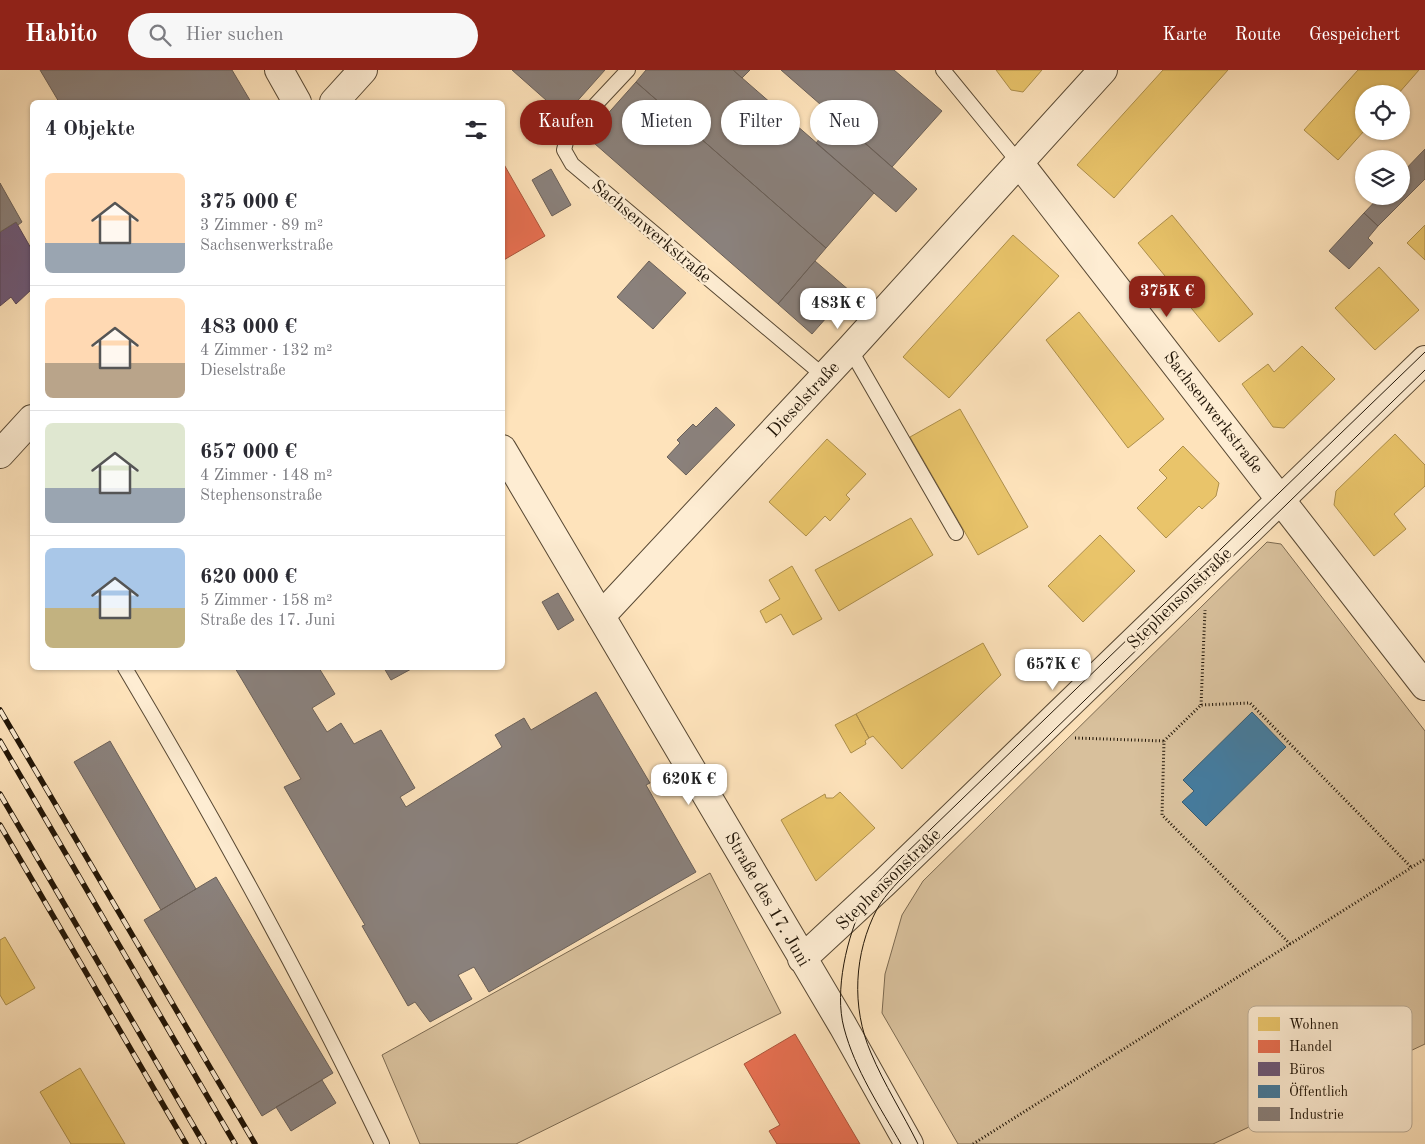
<!DOCTYPE html>
<html lang="de">
<meta charset="utf-8">
<style>
:root{--surface:#fff;--page:#f7f7f7;--text:#2b2b33;--muted:#7c7c81;--line:#e1e1e2;--accent:#8f2418}
body{margin:0;font-family:"Old Standard TT",serif;background:var(--page);color:var(--text);height:100vh;display:flex;flex-direction:column;font-size:19px;white-space:nowrap}
*{box-sizing:border-box;margin:0}
p{font-size:16px;color:var(--muted)}
.icon{flex:none;width:28px;height:28px;fill:none;stroke:currentColor;stroke-width:2;stroke-linecap:round;stroke-linejoin:round}
.map{position:relative;flex:1;overflow:hidden}
.drawer{position:absolute;left:30px;top:30px;width:475px;height:570px;display:flex;flex-direction:column;background:var(--surface);border-radius:8px;box-shadow:0 1px 4px #0004}
.drawer>*{flex:none}
.hud{position:absolute;left:520px;top:30px;width:475px;height:45px;display:flex;gap:10px}
.controls{position:absolute;left:1355px;top:15px;display:grid;gap:10px}
.controls a{display:grid;place-items:center;width:55px;height:55px;border-radius:50%;background:var(--surface);box-shadow:0 1px 4px #0004;font-size:25px}
.price{position:absolute;translate:-50% -42px;padding:0 11px;border-radius:10px;background:#fff;color:#222;font-size:16px;line-height:32px;filter:drop-shadow(0 1px 2px #0008)}
.price::after{content:'';position:absolute;left:50%;top:30px;width:15px;height:11px;margin-left:-8px;background:inherit;clip-path:polygon(0 0,100% 0,50% 100%)}
.price.current{background:var(--accent);color:#fff}
ul{padding:0;list-style:none}
li{display:flex;align-items:center;gap:15px;height:125px;padding:0 15px}
li+li{border-top:1px solid var(--line)}
li span{display:grid;place-items:center;flex:none;width:140px;height:100px;border-radius:8px;color:#555}
li>.icon{margin-inline-start:auto}
span .icon{width:60px;height:60px;fill:#fffc;stroke-width:1}
li b{font-size:21px}
h2{display:flex;justify-content:space-between;align-items:center;height:60px;padding:0 15px;font-size:21px}
.tag{padding:0 18px;border-radius:22px;background:var(--surface);box-shadow:0 1px 4px #0004;font-size:18px;line-height:45px}
.tag.current{background:var(--accent);color:#fff}
header{display:flex;align-items:center;gap:30px;box-sizing:border-box;height:70px;padding:0 25px;background:var(--accent);color:#fff}
header strong{font-size:24px}
nav{display:flex;gap:28px;margin-inline-start:auto;font-size:18px}
.search{width:350px;height:45px;background:var(--page);display:flex;align-items:center;gap:12px;box-sizing:border-box;padding:0 18px;border-radius:28px;color:var(--muted);font-size:19px}
.map>svg:first-child{display:block}
.green{fill:#d8c09c;stroke:#7c6a51}
.homes{fill:#e9c46a;stroke:#ad8f4c}
.shops{fill:#e76f51;stroke:#ab543a}
.offices{fill:#6d597a;stroke:#564457}
.public{fill:#457b9d;stroke:#3a5c70}
.industry{fill:#8a817c;stroke:#6a6059}
.lines{fill:none;stroke-linecap:round;stroke-linejoin:round}
.service-casing{stroke:#584833;stroke-width:16}
.minor-casing{stroke:#584833;stroke-width:30}
.tertiary-casing{stroke:#584833;stroke-width:30}
.path{stroke:#201406;stroke-width:3;stroke-dasharray:1 2.5;stroke-linecap:butt}
.service{stroke:#feedd3;stroke-width:14}
.minor{stroke:#feedd3;stroke-width:28}
.tertiary{stroke:#feedd3;stroke-width:28}
.tram{stroke:#201406;stroke-width:1}
.rail-casing{stroke:#201406;stroke-width:5.5}
.rail{stroke:#feedd3;stroke-width:4;stroke-dasharray:11;stroke-linecap:butt}
.labels{text-anchor:middle;stroke-width:5;stroke-linejoin:round;paint-order:stroke}
.street-label{font-size:18px;fill:#201406;stroke:#feedd3}
.key{fill:#feedd3;stroke:#bbac96;stroke-width:1}
.key-label{font-size:14px;fill:#201406}
</style>
<header>
<strong>Habito</strong>
<div class="search"><svg class="icon" aria-label="search" viewBox="0 0 24 24"><circle cx="10" cy="10" r="6"/><path d="M15 15l6 6"/></svg>Hier suchen</div>
<nav><a>Karte</a><a>Route</a><a>Gespeichert</a></nav>
</header>
<div class="map">
<svg width="1425" height="1074" viewBox="0 0 1425 1074">
<rect width="100%" height="100%" fill="#fee3bb"/>
<filter id="stains"><feTurbulence type="fractalNoise" baseFrequency=".004" numOctaves="4"/><feColorMatrix values="0 0 0 0 .2 0 0 0 0 .09 0 0 0 0 .02 0 0 0 .5 -.17"/></filter>
<radialGradient id="worn" r=".72"><stop offset=".6" stop-color="#630" stop-opacity="0"/><stop offset="1" stop-color="#630" stop-opacity=".3"/></radialGradient>
<path class="green" d="M1267 472 1281 474 1425 661V974L1213 1074H958L882 943 885 904 902 845 923 811Z
M710 803 781 943 516 1074H420L382 985Z"/>
<path class="homes" d="M996 0H1042L1023 22 1011 20Z
M1163 0H1228L1114 128 1077 95Z
M1358 0H1419L1398 24H1364V61L1338 90 1304 60Z
M1172 145 1253 244 1219 272 1138 173Z
M1425 155V190L1407 173Z
M1013 165 1059 206 949 328 903 287Z
M1379 197 1419 240 1375 280 1335 238Z
M1079 242 1164 349 1128 378 1046 270Z
M1302 276 1335 309 1284 358 1273 357 1242 314 1268 294 1274 302Z
M960 339 1028 457 978 485 910 367Z
M1395 364 1425 395V416L1394 444 1406 459 1374 486 1334 435 1336 421Z
M827 369 866 404 846 425 850 429 830 451 825 446 806 466 769 432Z
M1183 376 1219 413 1216 426 1202 439 1199 436 1166 468 1137 438 1167 408 1159 400Z
M911 448 933 485 839 541 815 500Z
M1100 465 1135 501 1083 552 1048 516Z
M792 496 822 549 793 565 781 544 766 553 760 541 780 529 769 510Z
M983 573 1001 605 902 699 873 666 869 668 856 644Z
M856 644 869 668 865 671 866 674 851 683 835 655Z
M840 722 875 758 816 811 781 750 825 724 826 728H833Z
M5 867 35 918 6 935 0 925V870Z
M80 998 125 1074H71L40 1022Z"/>
<path class="shops" d="M502 91 545 166 502 191Z
M795 964 860 1074H777L769 1061 780 1055 744 994Z"/>
<path class="offices" d="M16 152 32 180V219L16 234 11 227 0 236V162Z"/>
<path class="public" d="M1252 642 1286 677 1206 756 1182 732 1194 721 1183 710Z"/>
<path class="industry" d="M40 0H232L251 32H59Z
M512 0H605L564 46Z
M646 0H733L874 123 826 178 636 12Z
M733 0H750L742 8Z
M781 0H894L942 41 892 97Z
M636 12 826 178 778 234 587 67Z
M837 48 917 119 896 142 816 73Z
M1425 79V109L1378 156 1364 143 1380 126H1401V104Z
M551 99 571 135 552 146 532 110Z
M0 113 22 152 18 155 16 152 0 162Z
M1364 143 1378 156 1368 168 1373 173 1349 199 1329 181Z
M649 191 686 223 653 259 617 227Z
M815 191 850 221 812 264 778 234Z
M716 337 735 355 686 405 667 387 680 373 677 370 693 354 696 357Z
M558 523 574 550 558 560 542 532Z
M235 598H319L335 624 312 638 327 662 341 653 354 674 381 660 415 718 400 727 406 737 502 677 495 665 524 648 531 660 596 622 650 713 646 715 696 802 489 922 474 897 458 905 472 929 430 952 415 932 408 936 362 856 365 855 284 717 301 709Z
M384 598H413L391 610Z
M110 671 196 819 161 840 74 692Z
M216 807 333 1003 262 1046 144 850Z
M322 1010 336 1033 291 1061 276 1037Z"/>
<g class="lines">
<g class="service-casing">
<path id="service" d="M628 0 568 64 564 80 572 94 824 306
M943 0 1020 94
M850 279 956 463
M125 598C217 753 304 911 382 1074"/>
</g>
<g class="minor-casing">
<path id="minor" d="M334 32 363 0
M1020 94 1425 616
M0 384 32 349
M601 546 850 279 1103 0"/>
</g>
<g class="tertiary-casing">
<path id="tertiary" d="M279 0 297 32
M502 379 843 956 909 1074
M802 889 884 813 1425 290"/>
</g>
<path class="path" d="M1201 635 1205 540
M1075 668 1164 671
M1290 874 1162 745 1164 671 1201 635 1250 633 1411 797
M973 1074 1425 789"/>
<use href="#service" class="service"/>
<use href="#minor" class="minor"/>
<use href="#tertiary" class="tertiary"/>
<path class="tram" d="M901 1074C880 1037 855 1000 844 958 834 921 847 866 864 832 873 816 888 802 901 788L1425 282
M918 1074C903 1044 884 1014 871 983 851 937 854 883 877 839 886 823 901 809 914 796L1425 300"/>
<g class="rail-casing">
<path id="rail" d="M0 640 255 1074
M0 671 235 1074
M0 724 204 1074
M0 755 186 1074"/>
</g>
<use href="#rail" class="rail"/>
</g>
<g class="labels">
<g class="street-label">
<text transform="translate(652 161) rotate(40)" y="6">Sachsenwerkstraße</text>
<text transform="translate(803 329) rotate(-47)" y="6">Dieselstraße</text>
<text transform="translate(1214 342) rotate(52)" y="6">Sachsenwerkstraße</text>
<text transform="translate(1179 528) rotate(-44)" y="6">Stephensonstraße</text>
<text transform="translate(888 809) rotate(-44)" y="6">Stephensonstraße</text>
<text transform="translate(768 829) rotate(60)" y="6">Straße des 17. Juni</text>
</g>
</g>
<rect x="1248" y="936" width="164" height="126" rx="8" class="key"/>
<rect x="1258" y="947" width="22" height="14" fill="#e9c46a"/>
<rect x="1258" y="970" width="22" height="13" fill="#e76f51"/>
<rect x="1258" y="992" width="22" height="14" fill="#6d597a"/>
<rect x="1258" y="1015" width="22" height="13" fill="#457b9d"/>
<rect x="1258" y="1037" width="22" height="14" fill="#8a817c"/>
<g class="key-label">
<text x="1289" y="959">Wohnen</text>
<text x="1289" y="981">Handel</text>
<text x="1289" y="1004">Büros</text>
<text x="1289" y="1026">Öffentlich</text>
<text x="1289" y="1049">Industrie</text>
</g>
<rect width="100%" height="100%" filter="url(#stains)"/>
<rect width="100%" height="100%" fill="url(#worn)"/>
</svg>
<div class="controls">
<a><svg class="icon" aria-label="locate" viewBox="0 0 24 24"><circle cx="12" cy="12" r="6"/><path d="M12 2v4M12 18v4M2 12h4M18 12h4"/></svg></a>
<a><svg class="icon" aria-label="layers" viewBox="0 0 24 24"><path d="M12 4l9 5-9 5-9-5zM3 14l9 5 9-5"/></svg></a>
</div>
<b class="price current" style="left:1167px;top:248px">375K €</b>
<b class="price" style="left:838px;top:260px">483K €</b>
<b class="price" style="left:1053px;top:621px">657K €</b>
<b class="price" style="left:689px;top:736px">620K €</b>
<div class="hud">
<a class="tag current">Kaufen</a>
<a class="tag">Mieten</a>
<a class="tag">Filter</a>
<a class="tag">Neu</a>
</div>
<section class="drawer">
<h2>4 Objekte<svg class="icon" aria-label="filters" viewBox="0 0 24 24"><path d="M4 7h16M4 17h16"/><circle cx="9" cy="7" r="2"/><circle cx="15" cy="17" r="2"/></svg></h2>
<ul>
<li><span style="background:linear-gradient(#ffd9b3 70%,#9aa5b1 0)"><svg class="icon" aria-label="home" viewBox="0 0 24 24"><path d="M3 11l9-7 9 7M6 9v11h12V9"/></svg></span><div><b>375 000 €</b><p>3 Zimmer · 89 m²</p><p>Sachsenwerkstraße</p></div></li>
<li><span style="background:linear-gradient(#ffd9b3 65%,#b9a48a 0)"><svg class="icon" aria-label="home" viewBox="0 0 24 24"><path d="M3 11l9-7 9 7M6 9v11h12V9"/></svg></span><div><b>483 000 €</b><p>4 Zimmer · 132 m²</p><p>Dieselstraße</p></div></li>
<li><span style="background:linear-gradient(#dfe7d0 65%,#9aa5b1 0)"><svg class="icon" aria-label="home" viewBox="0 0 24 24"><path d="M3 11l9-7 9 7M6 9v11h12V9"/></svg></span><div><b>657 000 €</b><p>4 Zimmer · 148 m²</p><p>Stephensonstraße</p></div></li>
<li><span style="background:linear-gradient(#a9c7e8 60%,#c2b280 0)"><svg class="icon" aria-label="home" viewBox="0 0 24 24"><path d="M3 11l9-7 9 7M6 9v11h12V9"/></svg></span><div><b>620 000 €</b><p>5 Zimmer · 158 m²</p><p>Straße des 17. Juni</p></div></li>
</ul>
</section>
</div>
